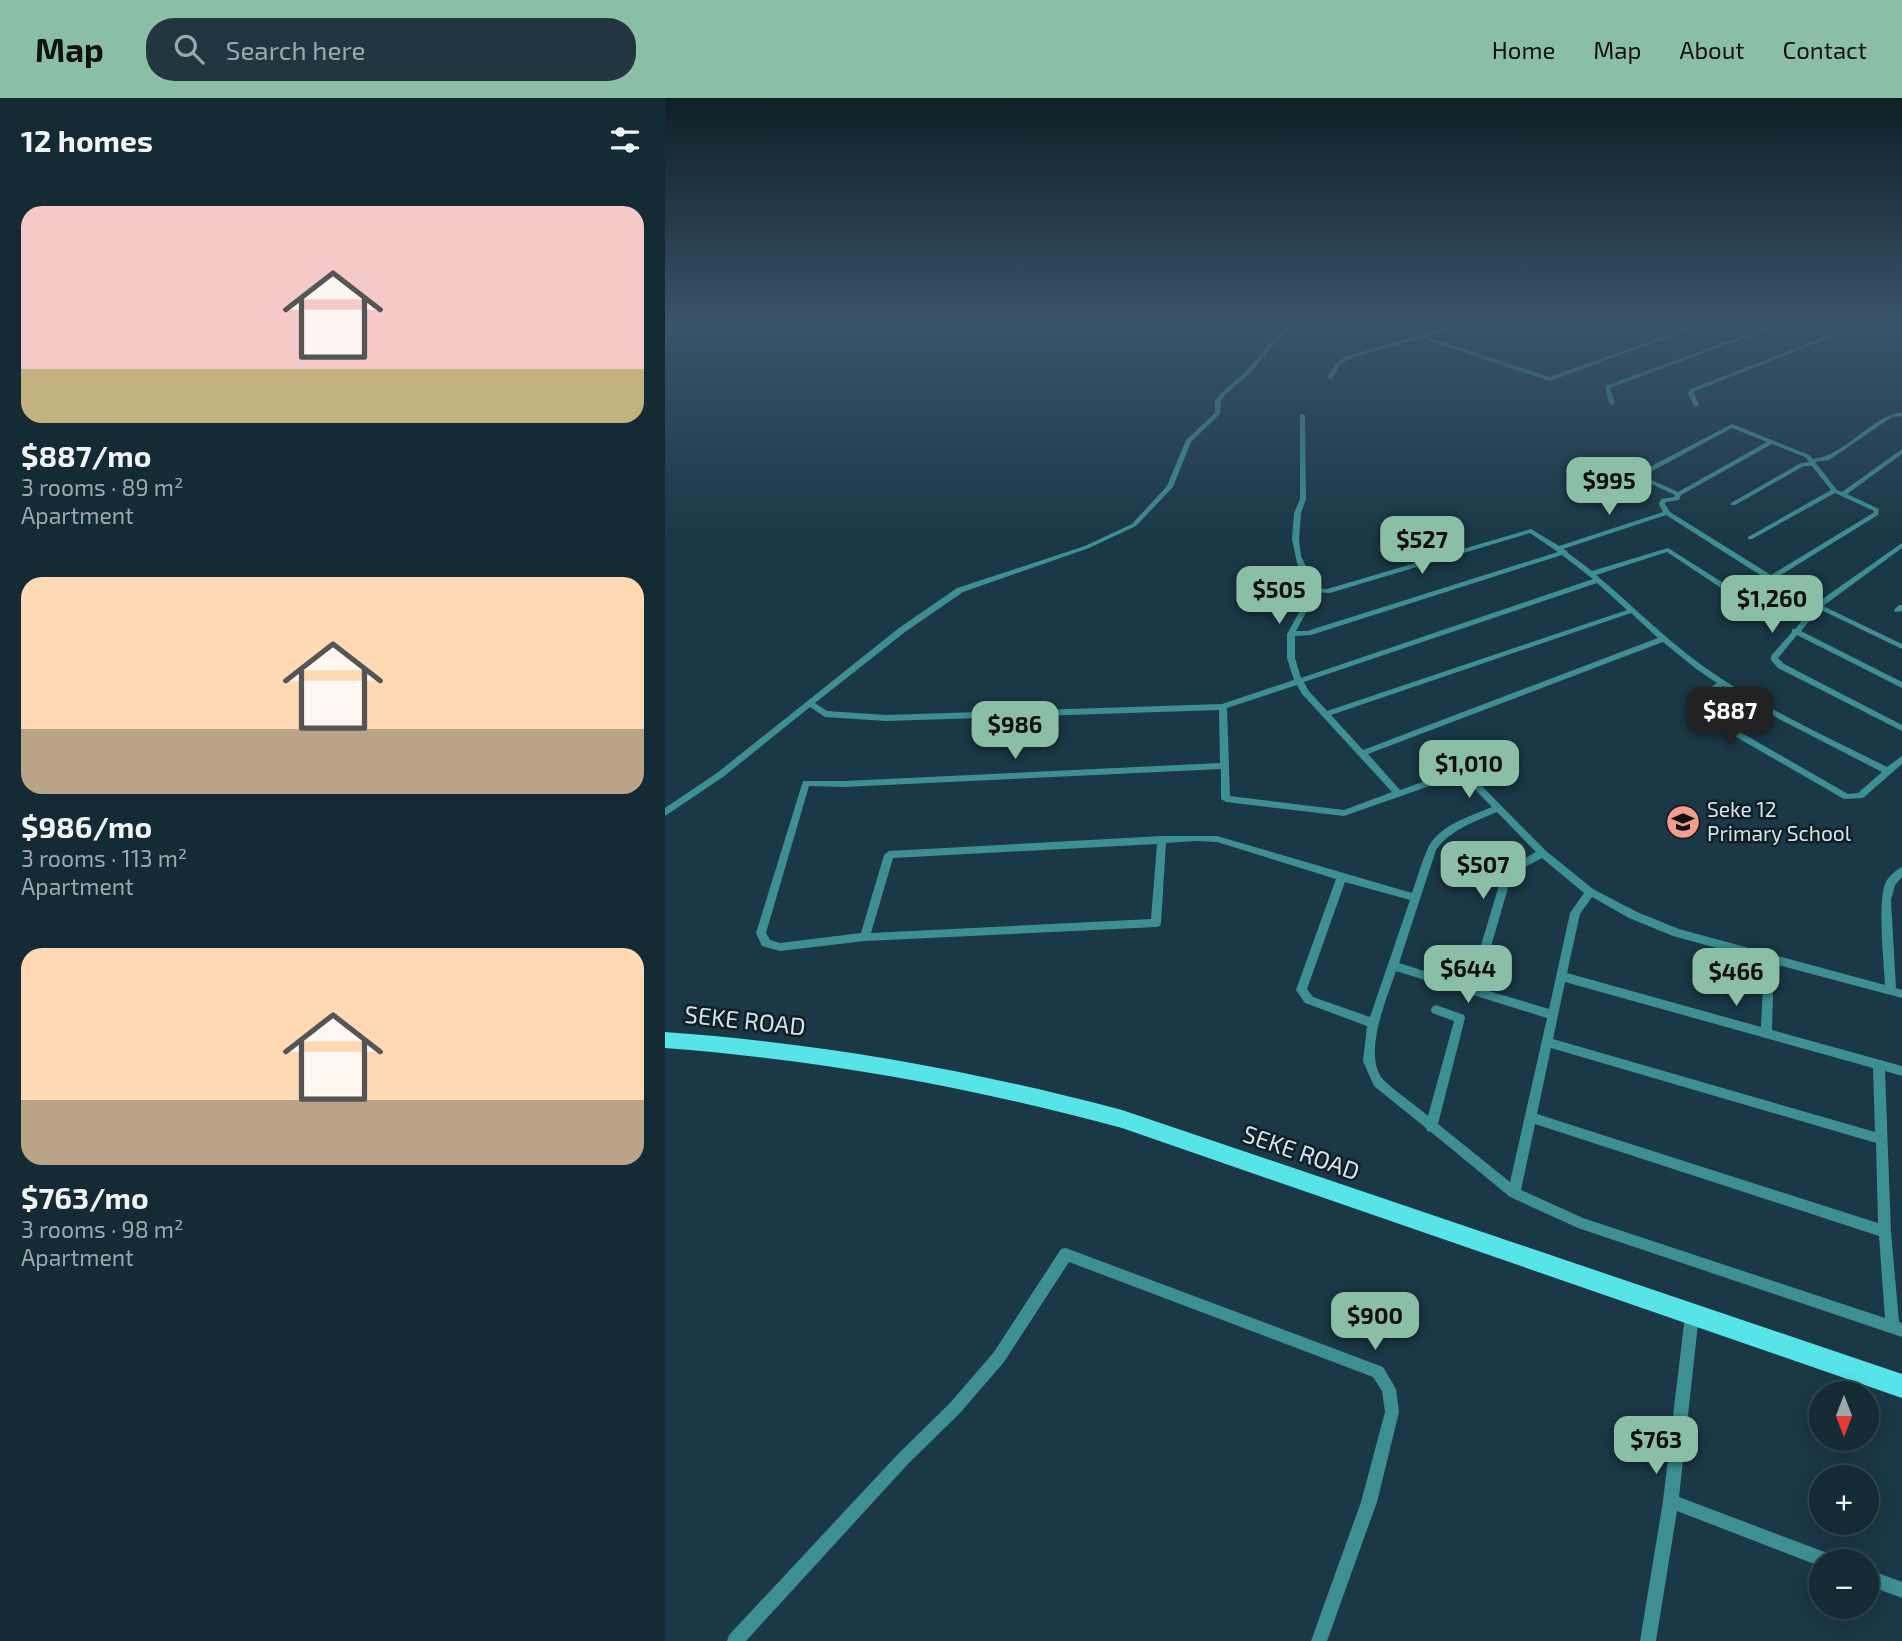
<!DOCTYPE html>
<meta charset="utf-8">
<style>
:root{--surface:#142a34;--page:#213640;--text:#f1f3f6;--muted:#9da7ac;--line:#33464f;--accent:#8abfa5}
body{margin:0;font-family:"Exo 2",sans-serif;background:var(--page);color:var(--text);height:100vh;display:flex;flex-direction:column;font-size:26px;white-space:nowrap}
*{box-sizing:border-box;margin:0}
p{font-size:23px;color:var(--muted)}
.icon{flex:none;width:38px;height:38px;fill:none;stroke:currentColor;stroke-width:2;stroke-linecap:round;stroke-linejoin:round}
.map{position:relative;flex:1;overflow:hidden}
.sheet{display:flex;flex-direction:column;background:var(--surface);width:665px}
.sheet>*{flex:none}
.needle{width:46px;rotate:180deg}
.fabs{position:absolute;left:1144px;top:1283px;display:grid;gap:14px}
.fabs a{display:grid;place-items:center;width:70px;height:70px;border-radius:50%;background:var(--surface);box-shadow:0 4px 18px #0003,0 0 0 2px var(--line);font-size:35px}
.price{position:absolute;translate:-50% -60px;padding:0 16px;border-radius:14px;background:var(--accent);color:#111;font-size:23px;line-height:46px;filter:drop-shadow(0 2px 4px #0008)}
.price::after{content:'';position:absolute;left:50%;top:42px;width:21px;height:16px;margin-left:-10px;background:inherit;clip-path:polygon(0 0,100% 0,50% 100%)}
.price.current{background:#222;color:#fff}
ul{padding:0;list-style:none}
li{display:grid;align-content:center;gap:14px;height:371px;padding:0 21px}
li span{display:grid;place-items:center;height:217px;border-radius:21px;color:#555}
li>.icon{margin-inline-start:auto}
span .icon{width:126px;height:126px;fill:#fffc;stroke-width:1}
li b{font-size:30px}
h2{display:flex;justify-content:space-between;align-items:center;height:84px;padding:0 21px;font-size:30px}
header{display:flex;align-items:center;gap:42px;box-sizing:border-box;height:98px;padding:0 35px;background:var(--accent);color:#111}
header strong{font-size:33px}
nav{display:flex;gap:38px;margin-inline-start:auto;font-size:24px}
.search{width:490px;height:63px;background:var(--page);display:flex;align-items:center;gap:18px;box-sizing:border-box;padding:0 24px;border-radius:28px;color:var(--muted);font-size:26px}
main{display:flex;flex:1;min-height:0}
.map>svg:first-child{display:block}
.lines{fill:none;stroke-linecap:round;stroke-linejoin:round}
.street{fill:#3d8f91;fill-rule:evenodd}
.primary{fill:#57e4e8;fill-rule:evenodd}
.labels{text-anchor:middle;stroke-width:5;stroke-linejoin:round;paint-order:stroke}
.poi-label{font-size:21px;fill:#d3e3ec;stroke:#111e24;text-anchor:start}
.near-street-label{font-size:24px;fill:#d3e3ec;stroke:#111e24}
</style>
<header>
<strong>Map</strong>
<div class="search"><svg class="icon" aria-label="search" viewBox="0 0 24 24"><circle cx="10" cy="10" r="6"/><path d="M15 15l6 6"/></svg>Search here</div>
<nav><a>Home</a><a>Map</a><a>About</a><a>Contact</a></nav>
</header>
<main>
<section class="sheet">
<h2>12 homes<svg class="icon" aria-label="filters" viewBox="0 0 24 24"><path d="M4 7h16M4 17h16"/><circle cx="9" cy="7" r="2"/><circle cx="15" cy="17" r="2"/></svg></h2>
<ul>
<li><span style="background:linear-gradient(#f6c9c9 75%,#c2b280 0)"><svg class="icon" aria-label="home" viewBox="0 0 24 24"><path d="M3 11l9-7 9 7M6 9v11h12V9"/></svg></span><div><b>$887/mo</b><p>3 rooms · 89 m²</p><p>Apartment</p></div></li>
<li><span style="background:linear-gradient(#ffd9b3 70%,#b9a48a 0)"><svg class="icon" aria-label="home" viewBox="0 0 24 24"><path d="M3 11l9-7 9 7M6 9v11h12V9"/></svg></span><div><b>$986/mo</b><p>3 rooms · 113 m²</p><p>Apartment</p></div></li>
<li><span style="background:linear-gradient(#ffd9b3 70%,#b9a48a 0)"><svg class="icon" aria-label="home" viewBox="0 0 24 24"><path d="M3 11l9-7 9 7M6 9v11h12V9"/></svg></span><div><b>$763/mo</b><p>3 rooms · 98 m²</p><p>Apartment</p></div></li>
</ul>
</section>
<div class="map">
<svg width="1237" height="1543" viewBox="0 0 1237 1543">
<rect width="100%" height="100%" fill="#1b3846"/>
<g class="lines">
<path class="street" d="M631 225H637L615 240 585 275 559 298 556 303 555 316 526 344 508 389 471 428 424 450 298 494 240 534 150 605 162 613 221 617 557 606 629 582 622 560V536L637 509 641 494 640 481 632 465 627 441 629 415 635 401V316L640 317 641 401 636 415 634 441 636 458 647 481 648 490 662 491 866 431 894 448 998 414 994 406 996 401 1009 399 1010 397 932 361V359H936L973 375 1067 326 1144 357 1148 361C1182 357 1203 320 1237 314V318L1227 319 1164 362 1150 364 1172 392 1177 394 1237 351V356L1182 396 1214 411 1213 417 1111 480 1136 490 1153 504 1237 445V450L1158 508 1237 546V551L1154 511 1136 533 1237 584V590L1132 537 1113 560 1119 566 1237 627V633L1113 570 1106 562V558L1127 534V531H1130L1149 508 1130 494 1118 488 1091 502H1074L1002 454 931 477C966 506 998 539 1035 566 1093 608 1159 637 1222 669L1237 658V666L1198 700 1179 701 1028 614 1025 604 1026 602 1052 585 1030 570 998 544 703 656 735 692 794 671H800L881 753 928 791 972 814 1014 831 1220 887C1219 865 1212 800 1221 784 1224 778 1231 772 1237 769V779L1230 787 1226 802 1231 890 1237 892V900L1109 866 1107 932 1237 968V978L1220 973 1226 1134 1234 1224 1237 1225V1239L913 1130 845 1099 766 1034 762 1033 761 1030 709 988 698 963 702 928 640 905 631 892 671 781 552 744 531 743 501 745 496 825 495 828 491 829 200 843 115 853 97 848 91 835 138 683H179L555 665 554 612 221 623 160 619 145 609 58 679 0 718V710L52 675 234 530 292 490 420 448 467 426 502 388 521 342 550 315V303L555 296 581 273 611 238ZM1067 330 1102 344 1013 394 978 378ZM1107 346 1140 359 1144 364 1136 365 1066 405V407H1070L1139 368H1147L1166 392 1083 439V441H1087L1170 395 1209 413 1208 415 1106 477 1005 414 1000 406 1001 404 1014 402 1016 397ZM1001 417 1103 482 1112 485 1087 498H1079L1003 450 927 473 903 455 902 453 898 451ZM865 435 893 454 642 533H631L644 509 648 494 665 495ZM897 457 928 481 636 580 630 560V538L646 537ZM932 485 962 512 662 613 643 592 639 584ZM966 515 993 540 698 652 666 617ZM632 587 637 596 727 694 679 712 565 698 562 610ZM1058 588 1116 622 1217 674 1193 695 1183 696 1035 611 1033 605ZM556 671V701L561 704 679 718 796 677 827 709C804 719 773 727 762 752 756 766 752 781 747 795L552 738H497L224 753 219 757 196 835 115 845 105 842 101 835 144 688 179 689ZM832 714 871 754 840 771 838 774 804 887 734 865 771 752C786 731 809 724 832 714ZM492 746 486 821 206 835 228 760ZM877 760 919 795 905 815 884 911 814 890 847 776ZM680 784 745 802 705 919 648 899 642 891ZM927 799 964 820 1008 838 1099 863 1096 929 902 875 915 816ZM731 873 882 920 845 1084 773 1026 800 920 799 917 771 907 767 909 766 912 767 915 789 923 763 1018C753 1009 723 988 716 979 699 952 722 900 731 873ZM900 884 1208 970 1210 1034 888 941ZM886 950 1211 1045 1213 1125 872 1016ZM870 1026 1214 1138 1220 1220 918 1120 856 1092Z
M797 225H805L761 239 885 279 1035 225H1042L885 283 756 240 686 260 675 267 667 281 662 280 671 265 682 258Z
M1113 225H1120L945 290 950 305 947 307 944 305 940 288Z
M1195 225H1202L1030 293 1029 295 1034 307 1031 309 1028 307 1023 295 1026 291Z
M1234 507H1237V513L1230 514 1229 512Z
M401 1150 718 1269 731 1291 734 1314 712 1404 662 1543H646L696 1404 720 1314 717 1293 708 1279 404 1164 339 1264 295 1315 243 1366 81 1543H62L64 1537 233 1356 285 1305 329 1254 396 1151Z
M1027 1210 1032 1212 1034 1217 1014 1399 1162 1455 1168 1457 1170 1463H1157V1469L1012 1413 991 1543H975L998 1403 1020 1217 1022 1212Z
M1202 1471 1237 1484V1500L1202 1487Z"/>
<path class="primary" d="M0 934C155 945 306 972 457 1012L1237 1276V1300L457 1030C307 989 156 962 0 950Z"/>
</g>
<linearGradient id="sky" x2="0" y2="1"><stop stop-color="#0f1f26"/><stop offset="0.51" stop-color="#395368"/><stop offset="1" stop-color="#395368" stop-opacity="0"/></linearGradient>
<rect width="1237" height="441" fill="url(#sky)"/>
<defs>
<g id="school-disc" transform="scale(1.75)"><circle r="9.5" fill="#f49d8c" stroke="#111e24"/><path d="M0-5L7-2L0 1L-7-2ZM-4 1L0 2.5L4 1V4Q0 6-4 4Z" fill="#111"/></g>
</defs>
<g fill-rule="evenodd">
<use href="#school-disc" x="1018" y="724"/>
</g>
<g class="labels">
<g class="poi-label">
<text x="1042" y="719">Seke 12<tspan x="1042" dy="24">Primary School</tspan></text>
</g>
<g class="near-street-label">
<text transform="translate(80 923) rotate(6)" y="8">SEKE ROAD</text>
<text transform="translate(636 1055) rotate(19)" y="8">SEKE ROAD</text>
</g>
</g>
</svg>
<div class="fabs">
<a><svg class="needle" viewBox="-14 -14 28 28"><path d="M0-13l5 13h-10z" fill="#e53935"/><path d="M0 13l5-13h-10z" fill="#9da7ac"/></svg></a>
<a>+</a>
<a>−</a>
</div>
<b class="price" style="left:944px;top:419px">$995</b>
<b class="price" style="left:757px;top:478px">$527</b>
<b class="price" style="left:614px;top:528px">$505</b>
<b class="price" style="left:1107px;top:537px">$1,260</b>
<b class="price current" style="left:1065px;top:649px">$887</b>
<b class="price" style="left:350px;top:663px">$986</b>
<b class="price" style="left:804px;top:702px">$1,010</b>
<b class="price" style="left:818px;top:803px">$507</b>
<b class="price" style="left:803px;top:907px">$644</b>
<b class="price" style="left:1071px;top:910px">$466</b>
<b class="price" style="left:710px;top:1254px">$900</b>
<b class="price" style="left:991px;top:1378px">$763</b>
</div>
</main>
